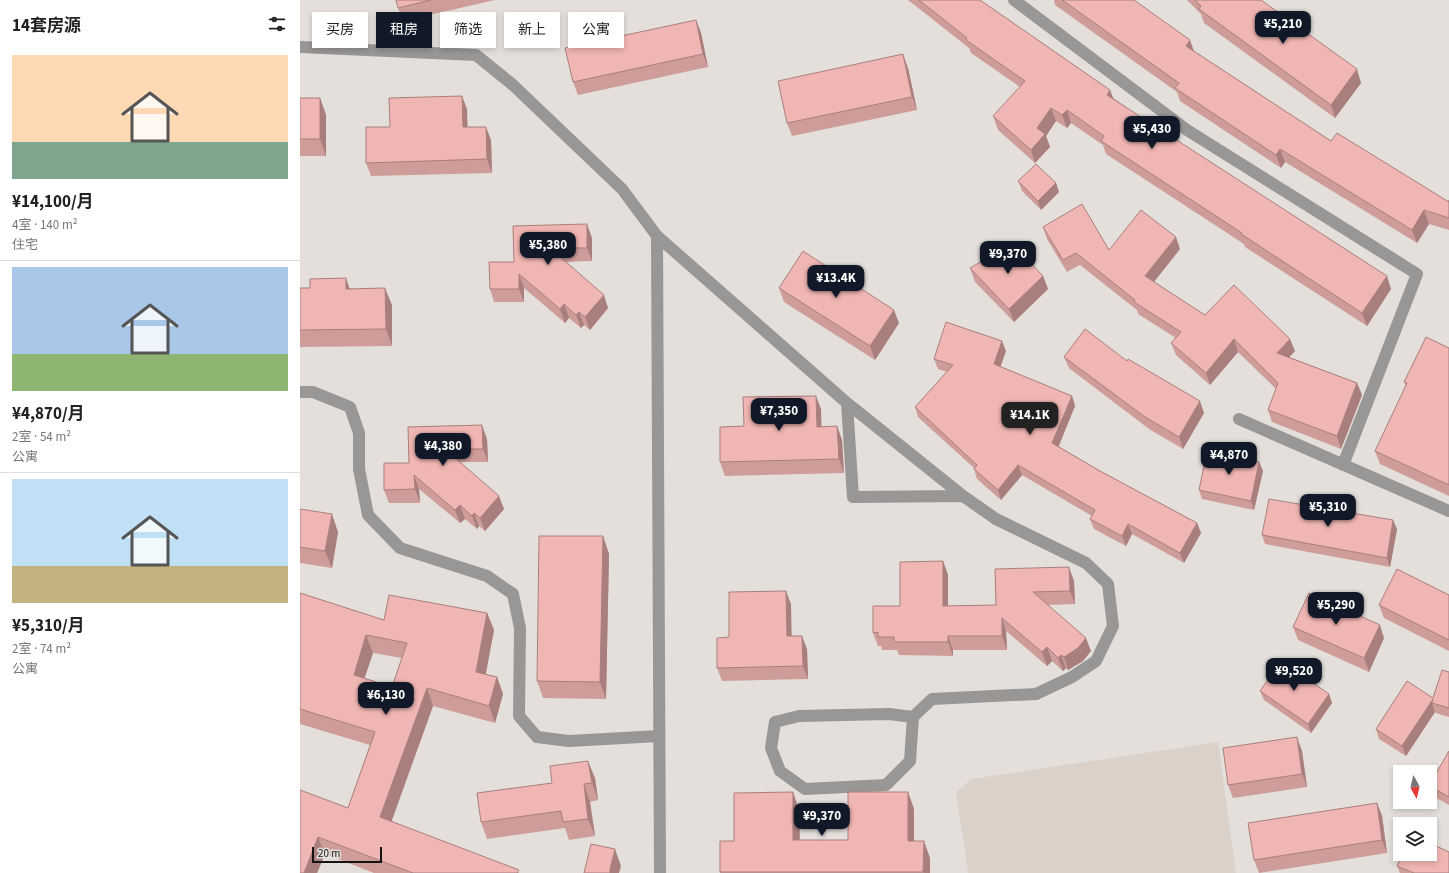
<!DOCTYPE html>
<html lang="zh">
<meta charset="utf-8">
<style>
:root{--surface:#fff;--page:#f6f6f6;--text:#222;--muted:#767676;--line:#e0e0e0;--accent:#111827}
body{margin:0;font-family:"Source Sans 3","Noto Sans SC",sans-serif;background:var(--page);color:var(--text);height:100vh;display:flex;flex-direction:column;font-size:15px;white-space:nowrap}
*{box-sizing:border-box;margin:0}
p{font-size:13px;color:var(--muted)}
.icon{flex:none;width:22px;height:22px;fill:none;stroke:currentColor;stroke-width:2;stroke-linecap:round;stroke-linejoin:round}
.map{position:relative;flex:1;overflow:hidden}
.details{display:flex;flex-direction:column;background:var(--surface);width:300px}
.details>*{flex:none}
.top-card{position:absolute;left:12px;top:12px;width:380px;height:36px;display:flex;gap:8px}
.needle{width:26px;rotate:172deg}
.controls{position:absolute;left:1093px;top:765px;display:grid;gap:8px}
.controls a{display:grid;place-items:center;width:44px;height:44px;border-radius:0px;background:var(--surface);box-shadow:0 2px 6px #0003;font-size:20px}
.scale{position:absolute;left:12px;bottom:10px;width:70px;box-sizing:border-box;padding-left:4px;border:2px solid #141311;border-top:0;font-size:11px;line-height:14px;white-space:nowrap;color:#141311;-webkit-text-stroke:3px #e4dfdb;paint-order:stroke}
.price{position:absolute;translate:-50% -34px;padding:0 9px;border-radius:8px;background:var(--accent);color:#fff;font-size:13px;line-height:26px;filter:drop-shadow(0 1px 2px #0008)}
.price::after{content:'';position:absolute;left:50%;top:24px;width:12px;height:9px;margin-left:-6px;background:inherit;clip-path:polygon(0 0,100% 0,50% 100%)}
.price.on{background:#222;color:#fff}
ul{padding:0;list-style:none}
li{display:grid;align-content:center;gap:8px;height:212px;padding:0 12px}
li+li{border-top:1px solid var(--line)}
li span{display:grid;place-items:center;height:124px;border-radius:0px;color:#555}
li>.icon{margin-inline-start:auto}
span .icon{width:72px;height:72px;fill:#fffc;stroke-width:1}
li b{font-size:17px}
h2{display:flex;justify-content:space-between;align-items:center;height:48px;padding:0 12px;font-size:17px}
.pill{padding:0 14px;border-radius:0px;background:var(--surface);box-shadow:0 2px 6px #0003;font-size:14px;line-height:36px}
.pill.on{background:var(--accent);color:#fff}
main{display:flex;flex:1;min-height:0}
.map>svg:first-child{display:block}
.built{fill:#dcd1c8}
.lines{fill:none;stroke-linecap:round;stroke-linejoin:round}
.minor{stroke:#999696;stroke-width:12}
.wall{fill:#ce9d9a;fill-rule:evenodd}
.shaded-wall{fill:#a87f7d}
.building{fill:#f0b6b3;stroke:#a87f7d;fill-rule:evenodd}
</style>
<main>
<section class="details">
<h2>14套房源<svg class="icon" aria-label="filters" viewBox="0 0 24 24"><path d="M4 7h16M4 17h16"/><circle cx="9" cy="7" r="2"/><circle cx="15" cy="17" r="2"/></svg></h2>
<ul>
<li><span style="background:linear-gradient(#ffd9b3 70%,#7fa58c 0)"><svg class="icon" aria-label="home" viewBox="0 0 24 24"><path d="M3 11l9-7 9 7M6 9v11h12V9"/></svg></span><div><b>¥14,100/月</b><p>4室 · 140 m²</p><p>住宅</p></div></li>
<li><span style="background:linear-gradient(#a9c7e8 70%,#8fb573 0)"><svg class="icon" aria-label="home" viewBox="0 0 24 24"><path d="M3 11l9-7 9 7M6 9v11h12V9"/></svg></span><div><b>¥4,870/月</b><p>2室 · 54 m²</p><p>公寓</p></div></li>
<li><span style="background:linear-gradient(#bfe0f5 70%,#c2b280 0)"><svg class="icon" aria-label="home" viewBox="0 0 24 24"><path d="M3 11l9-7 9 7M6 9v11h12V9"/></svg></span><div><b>¥5,310/月</b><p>2室 · 74 m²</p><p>公寓</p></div></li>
</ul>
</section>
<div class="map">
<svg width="1149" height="873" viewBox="0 0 1149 873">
<rect width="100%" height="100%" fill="#e4dfdb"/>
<path class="built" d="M918 742 936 873H668L656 792 671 779Z"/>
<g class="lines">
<path class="minor" d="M714 0 887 130 1117 274 1043 465
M0 47 176 55 213 85 322 189 357 236 547 403 553 497 663 496 696 519 786 563 808 584 813 626 796 661 772 677 736 694 632 699 613 717 610 761 586 785 505 789 480 771 471 748 475 722 499 716 589 714 613 717
M357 236 360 873
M0 392H13L50 407 59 433V469L68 515 100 548 187 576 213 594 220 628 219 716 237 737 269 741 359 736
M547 403 663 496
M939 419 1149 511"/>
</g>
<path class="wall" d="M96 0H195L103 21 98 8Z
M608 0H680L810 90 813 98 1091 289 1067 326 945 247 944 244 806 154 803 145 771 123 767 128 756 121 746 136 750 147 735 163 698 130 693 116 720 87 671 53 669 48Z
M754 0H834L894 51 1031 141 1149 202V200V230L1129 224 1117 243 985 162 981 168 880 101 877 92 755 5Z
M887 0H961L1061 83 1035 118 904 23 901 14Z
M396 20 401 33 408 67 278 95 273 82Z
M608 68 617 110 492 136 487 123Z
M0 98H20L26 115V156H0Z
M167 109V127L191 140 192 173 71 176 66 163 90 127Z
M718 181 756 183 759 192 741 210 722 191Z
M213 226 292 238V261L265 262 308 308 290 330 284 325 281 328 269 318 265 323 224 288V302H194L190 289 214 262Z
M743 227 809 250 880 249 854 282 905 315 995 351 989 357 1057 383 1062 395 1041 449 972 422 968 410 976 389 938 352 910 385 876 355 871 343 876 338 838 314 837 310 780 265 767 272 747 239Z
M670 268 743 276 748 289 714 322 675 282Z
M0 288H50L92 305V346L0 347Z
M479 288 599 323 575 360 484 302Z
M1149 348V496L1080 464 1075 451 1106 386 1104 382Z
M706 351 700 367 772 396 775 406 758 446 800 471 897 523 901 533 884 563 832 534 826 546 794 529 790 519 792 516 722 475 701 500 677 479 674 469V468L618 417 615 407 647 372 638 369 634 359Z
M764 357 904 413 883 449 849 429 769 368Z
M521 409V427L537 426 542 440 544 473 425 476 420 462 444 426Z
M108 427 187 439 188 462H160L204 509 185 531 179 526 177 529 165 519 160 523 119 489 120 503H89L84 490 109 463Z
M959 462 963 471 954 510 902 499 899 490Z
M0 509 38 532 32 568 0 563Z
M1097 529 1090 567 965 544 962 535Z
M303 536 309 554 306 699 243 698 237 681Z
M643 561 648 575V606L696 605 695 569 774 581 775 604 748 605 791 651 783 661 768 670 766 668 763 671 752 661 747 666 706 631 707 650H653V656L599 655 597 650H582L581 646H578L573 633 600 606Z
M0 593 84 620 187 613 194 630 185 674 197 677 203 694 195 723 133 706 91 821 220 873H74L25 854 17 873H0V790L48 808 70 745 0 724ZM73 653 102 658 92 687 64 678Z
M1149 595V651L1084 618 1079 605Z
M491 604V636L507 649 508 679 422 681 417 668 429 637Z
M993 627 1084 638 1069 672 998 640Z
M1149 672V717L1136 713 1135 712 1106 756 1079 739 1076 729 1133 698Z
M960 691 1029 694 1032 703 1011 733 964 700Z
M1002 751 1007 787 933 798 928 785Z
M1149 751V805L1133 796 1130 788V784Z
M295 778 298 800 290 802 295 836 269 840 265 828 187 839 181 822Z
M493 792 499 810 500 840H548L608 792 614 809V841L630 858V873H420V872L434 841Z
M1077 803 1082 816 1087 853 959 873 954 860Z
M1097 866 1149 873H1100Z"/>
<path class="shaded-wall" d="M396 20 401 33 408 67 403 54Z
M890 40 895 54 886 46Z
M603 54 608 68 617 110 612 97Z
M1057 69 1061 83 1035 118 1031 105Z
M810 90 815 103 807 95Z
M162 96 167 109 168 141 163 127Z
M20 98 26 115V156L20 139Z
M751 108 756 121 746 136 750 147 735 163 731 150 737 128Z
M767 110 771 123 767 128 762 115Z
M186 127 191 140 192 173 187 159Z
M980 149 985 162 981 168 976 155Z
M756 183 759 192 741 210 738 201Z
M1124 210 1129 224 1117 243 1112 230Z
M287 224 292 238V261L287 248Z
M876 237 880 249 849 288 845 276Z
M219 274 224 288V302L219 289Z
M743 276 748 289 714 322 709 309Z
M1087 276 1091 289 1067 326 1062 313Z
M46 278 52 296 46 289Z
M85 288 92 305V346L86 329Z
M304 295 308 308 290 330 285 317Z
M264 304 269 318 265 323 260 309Z
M594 310 599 323 575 360 570 346Z
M279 312 284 325 281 328 276 315Z
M934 339 938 352 910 385 906 373Z
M990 339 995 351 982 365 977 353Z
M702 341 706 351 698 374 694 364Z
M1057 383 1062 395 1041 449 1037 436Z
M516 396 521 409 522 440 517 427Z
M772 396 775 406 756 453 752 443Z
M900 401 904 413 883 449 879 437Z
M182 425 187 439 188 462 183 449Z
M537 426 542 440 544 473 539 459Z
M959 462 963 471 954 510 951 501Z
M718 465 722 475 701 500 698 490Z
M114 475 119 489 120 503 115 489Z
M199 496 204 509 185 531 180 518Z
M160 505 165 519 160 523 155 510Z
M174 513 179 526 177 529 172 516Z
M32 514 38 532 32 568 25 551Z
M1093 520 1097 529 1090 567 1087 558Z
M897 523 901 533 884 563 880 553Z
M828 524 832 534 826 546 822 536Z
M303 536 309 554 306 699 300 682Z
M643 561 648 575V619L643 606Z
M769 567 774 581 775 604 770 591Z
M486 591 491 604 492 650 487 636Z
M187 613 194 630 183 689 176 672Z
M702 618 706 631 707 650 702 636Z
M1080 625 1084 638 1069 672 1064 658Z
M66 635 73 653 60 692 54 675Z
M502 636 507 649 508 679 503 666Z
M648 636 653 650V656L648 642Z
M786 638 791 651 783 661 768 670 764 657Z
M747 647 752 661 747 666 742 652Z
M761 655 766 668 763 671 758 658Z
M197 677 203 694 195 723 189 706Z
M127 688 133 706 87 834 80 817Z
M1029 694 1032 703 1011 733 1008 724Z
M1133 699 1132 703 1135 712 1106 756 1102 746Z
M997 737 1002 751 1007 787 1002 774Z
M288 761 295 778 298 800 292 783Z
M284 784 290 802 295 836 288 819Z
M493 792 499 810 500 857 493 840Z
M608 792 614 809V858L608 841Z
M1077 803 1082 816 1087 853 1082 840Z
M18 837 25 854 17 873H4Z
M624 841 630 858V873H624L623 872Z
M315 849 321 866 319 873H310V869Z"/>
<path class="building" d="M96 0H131L98 8Z
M619 0H680L810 90 807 95 1087 276 1062 313 941 234 942 233 801 141 804 136 767 110 762 115 751 108 737 128 745 134 731 150 693 116 725 81 666 40 667 38Z
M762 0H834L890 40 886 46 1031 141 1037 133 1149 202V200V218L1124 210 1112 230 980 149 976 155 875 88 879 83Z
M895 0H961L1057 69 1031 105 899 9 901 6Z
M396 20 403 54 273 82 265 48Z
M603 54 612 97 487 123 478 81Z
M162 96 163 127H186L187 159 66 163V127H90L89 98Z
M0 98H20V139H0Z
M736 164 756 183 738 201 718 181Z
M782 204 809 250 841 210 876 237 845 276 905 315 934 285 990 339 977 353 1057 383 1037 436 968 410 978 383 934 339 906 373 871 343 881 332 834 302 835 300 776 253 763 260 743 227Z
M287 224V248H250L304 295 285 317 279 312 276 315 264 304 260 309 219 274V289H190L189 262H214L213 226Z
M712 244 743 276 709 309 670 268Z
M503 251 594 310 570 346 479 288Z
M46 278V289L85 288 86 329 0 330V288H10V279Z
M646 322 702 341 694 364 772 396 752 443 800 471 897 523 880 553 828 524 822 536 790 519 795 510 718 465 698 490 674 469 677 465 615 407 653 365 634 359Z
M785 329 827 361 828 359 900 401 879 437 845 417 764 357Z
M1126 337 1149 348V485L1075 451 1107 383 1104 382Z
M516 396 517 427 537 426 539 459 420 462V427L444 426 443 397Z
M182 425 183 449H145L199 496 180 518 174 513 172 516 160 505 155 510 114 475 115 489 84 490V463H109L108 427Z
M907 451 959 462 951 501 899 490Z
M969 499 1093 520 1087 558 962 535Z
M0 509 32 514 25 551 0 547Z
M239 536H303L300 682 237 681Z
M643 561V606L696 605 695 569 769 567 770 591 733 592 786 638 778 648 764 657 761 655 758 658 747 647 742 652 702 618V636H648V642H594V637H578V632L573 633V606H600V562Z
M1097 569 1149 595V640L1079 605Z
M486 591 487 636H502L503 666 417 668V638L429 637V592Z
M0 593 84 620 89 595 187 613 176 672 197 677 189 706 127 688 80 817 219 870 217 873H113L18 837 4 873H0V790L48 808 75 732 0 709ZM66 635 107 643 92 687 54 675Z
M1009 593 1080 625 1064 658 993 627Z
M981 661 1029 694 1008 724 960 691Z
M1142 670 1149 672V708L1132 703 1133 699 1102 746 1076 729 1107 681 1133 698Z
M997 737 1002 774 928 785 923 748Z
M1149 751V797L1130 786V784Z
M288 761 292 783 284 784 288 819 263 822 261 811 181 822 177 793 252 783 250 766Z
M493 792V840H548V792H608V841H624L623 872H420V841H434V793Z
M1077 803 1082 840 954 860 948 823Z
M1130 843 1149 852V873H1114L1097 866 1103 854H1130Z
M291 844 315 849 310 869V873H284Z"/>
</svg>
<div class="controls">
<a><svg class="needle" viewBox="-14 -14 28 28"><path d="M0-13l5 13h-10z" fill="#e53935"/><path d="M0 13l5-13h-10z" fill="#767676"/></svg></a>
<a><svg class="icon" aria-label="layers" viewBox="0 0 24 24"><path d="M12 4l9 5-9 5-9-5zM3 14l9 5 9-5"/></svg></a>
</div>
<div class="scale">20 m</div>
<b class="price" style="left:983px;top:45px">¥5,210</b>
<b class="price" style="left:852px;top:150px">¥5,430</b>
<b class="price" style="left:248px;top:266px">¥5,380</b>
<b class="price" style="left:708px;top:275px">¥9,370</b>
<b class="price" style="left:536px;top:299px">¥13.4K</b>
<b class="price" style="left:479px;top:432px">¥7,350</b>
<b class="price on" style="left:730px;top:436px">¥14.1K</b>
<b class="price" style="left:143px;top:467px">¥4,380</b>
<b class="price" style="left:929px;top:476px">¥4,870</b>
<b class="price" style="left:1028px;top:528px">¥5,310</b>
<b class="price" style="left:1036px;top:626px">¥5,290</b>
<b class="price" style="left:994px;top:692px">¥9,520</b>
<b class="price" style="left:86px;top:716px">¥6,130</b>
<b class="price" style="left:522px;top:837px">¥9,370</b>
<div class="top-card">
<a class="pill">买房</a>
<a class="pill on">租房</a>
<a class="pill">筛选</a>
<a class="pill">新上</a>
<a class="pill">公寓</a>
</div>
</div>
</main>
